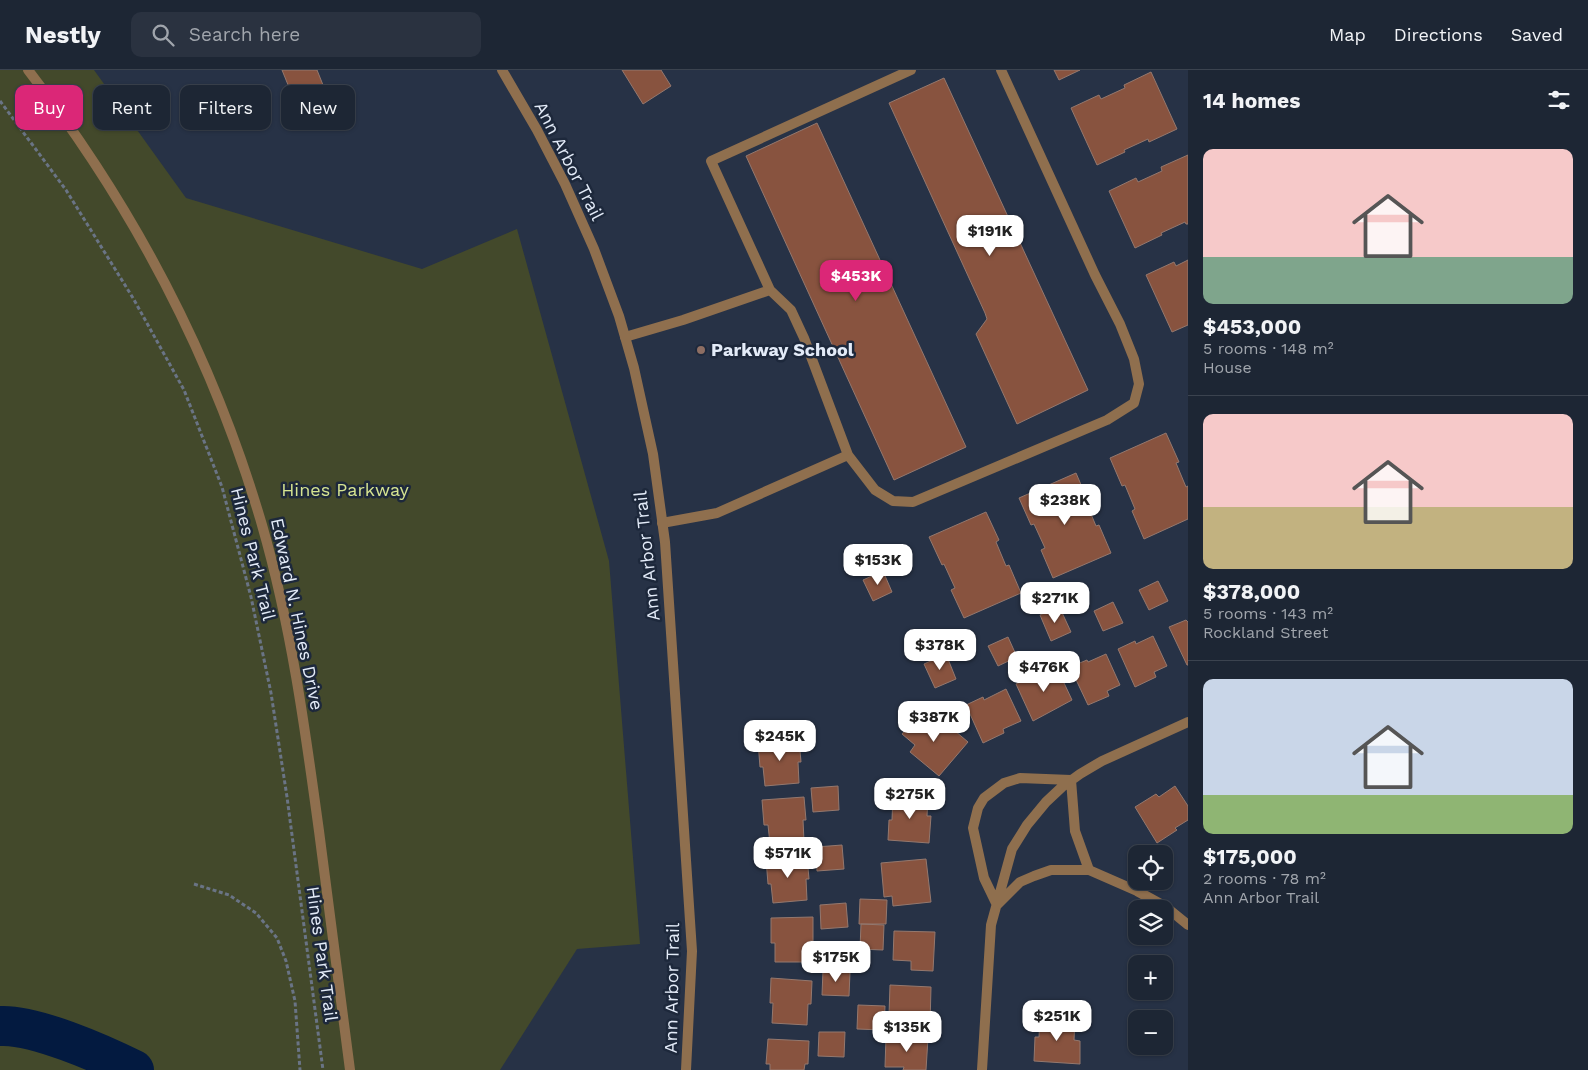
<!DOCTYPE html>
<meta charset="utf-8">
<style>
:root{--surface:#1d2634;--page:#2a3240;--text:#f1f3f6;--muted:#a0a5ac;--line:#3b434f;--accent:#db2777}
body{margin:0;font-family:"Work Sans",sans-serif;background:var(--page);color:var(--text);height:100vh;display:flex;flex-direction:column;font-size:19px;white-space:nowrap}
*{box-sizing:border-box;margin:0}
p{font-size:16px;color:var(--muted)}
.icon{flex:none;width:28px;height:28px;fill:none;stroke:currentColor;stroke-width:2;stroke-linecap:round;stroke-linejoin:round}
.map{position:relative;flex:1;overflow:hidden}
.details{display:flex;flex-direction:column;background:var(--surface);width:400px}
.details>*{flex:none}
.guide{position:absolute;left:15px;top:15px;width:475px;height:45px;display:flex;gap:10px}
.tools{position:absolute;left:1128px;top:775px;display:grid;gap:10px}
.tools a{display:grid;place-items:center;width:45px;height:45px;border-radius:10px;background:var(--surface);box-shadow:0 1px 4px #0004,0 0 0 1px var(--line);font-size:25px}
.price{position:absolute;translate:-50% -42px;padding:0 11px;border-radius:10px;background:#fff;color:#222;font-size:16px;line-height:32px;filter:drop-shadow(0 1px 2px #0008)}
.price::after{content:'';position:absolute;left:50%;top:30px;width:15px;height:11px;margin-left:-8px;background:inherit;clip-path:polygon(0 0,100% 0,50% 100%)}
.price.current{background:var(--accent);color:#fff}
ul{padding:0;list-style:none}
li{display:grid;align-content:center;gap:10px;height:265px;padding:0 15px}
li+li{border-top:1px solid var(--line)}
li span{display:grid;place-items:center;height:155px;border-radius:10px;color:#555}
li>.icon{margin-inline-start:auto}
span .icon{width:90px;height:90px;fill:#fffc;stroke-width:1}
li b{font-size:21px}
h2{display:flex;justify-content:space-between;align-items:center;height:60px;padding:0 15px;font-size:21px}
.chip{padding:0 18px;border-radius:10px;background:var(--surface);box-shadow:0 1px 4px #0004,0 0 0 1px var(--line);font-size:18px;line-height:45px}
.chip.current{background:var(--accent);color:#fff}
header{display:flex;align-items:center;gap:30px;box-sizing:border-box;height:70px;padding:0 25px;background:var(--surface);border-bottom:1px solid var(--line)}
header strong{font-size:24px}
nav{display:flex;gap:28px;margin-inline-start:auto;font-size:18px}
.search{width:350px;height:45px;background:var(--page);display:flex;align-items:center;gap:12px;box-sizing:border-box;padding:0 18px;border-radius:10px;color:var(--muted);font-size:19px}
main{display:flex;flex:1;min-height:0}
.map>svg:first-child{display:block}
.green{fill:#43492b}
.lines{fill:none;stroke-linecap:round;stroke-linejoin:round}
.river{stroke:#031a40;stroke-width:40}
.building{fill:#88533f;stroke:#94786e}
.path{stroke:#6a7485;stroke-width:3;stroke-dasharray:4 2.5;stroke-linecap:butt}
.service{stroke:#8f6f4e;stroke-width:10}
.minor{stroke:#8f6f4e;stroke-width:10}
.tertiary{stroke:#8f6f4e;stroke-width:10}
.education-dot{fill:#8d6e63;stroke:#1d283b;stroke-width:2}
.labels{text-anchor:middle;stroke-width:5;stroke-linejoin:round;paint-order:stroke}
.street-label{font-size:18px;fill:#e3ebf8;stroke:#1d283b}
.poi-label{font-size:18px;font-weight:bold;fill:#e3ebf8;stroke:#1d283b;text-anchor:start}
.park-label{font-size:18px;fill:#d6e491;stroke:#1d283b}
</style>
<header>
<strong>Nestly</strong>
<div class="search"><svg class="icon" aria-label="search" viewBox="0 0 24 24"><circle cx="10" cy="10" r="6"/><path d="M15 15l6 6"/></svg>Search here</div>
<nav><a>Map</a><a>Directions</a><a>Saved</a></nav>
</header>
<main>
<div class="map">
<svg width="1188" height="1000" viewBox="0 0 1188 1000">
<rect width="100%" height="100%" fill="#273246"/>
<path class="green" d="M0 0H94L186 128 422 199 517 159 609 491 640 874 577 879 500 1000H0Z"/>
<g class="lines">
<path class="river" d="M0 956C34 954 102 984 134 1000"/>
</g>
<path class="building" d="M282 0H317L329 30 299 42Z
M622 0H661L671 16 643 34Z
M1054 0H1080L1059 10Z
M1151 2 1177 59 1149 72 1148 69 1124 80 1125 82 1097 95 1071 38 1099 25 1101 29 1125 18 1124 15Z
M944 8 1088 320 1017 354 976 264 987 249 985 243 889 33Z
M817 53 966 377 894 410 746 86Z
M1188 85V154H1186L1185 152 1161 163 1162 165 1135 178 1109 121 1136 108 1138 112 1162 101 1161 97Z
M1188 190V255L1172 262 1146 205 1174 192 1176 196Z
M1166 363 1179 392 1176 393 1186 417 1188 416V449L1144 469 1132 441 1135 439 1125 415 1122 416 1110 388Z
M1076 403 1088 431 1086 432 1096 456 1099 455 1111 483 1053 508 1041 480 1045 478 1034 454 1031 455 1019 428Z
M986 442 999 470 996 472 1006 496 1009 495 1021 523 964 548 951 520 955 518 944 494 942 495 929 467Z
M883 501 892 522 873 531 863 510Z
M1158 511 1168 531 1149 540 1139 520Z
M1113 532 1123 553 1103 561 1094 541Z
M1059 536 1071 562 1051 571 1040 545Z
M1186 550 1188 552V595H1187L1169 557Z
M1153 566 1167 596 1154 602 1156 607 1135 617 1118 579 1135 571 1136 574Z
M1008 567 1017 587 998 596 988 576Z
M946 584 956 609 935 618 924 594Z
M1106 584 1120 615 1107 621 1109 626 1088 635 1070 597 1087 590 1088 592Z
M1057 598 1072 630 1033 651 1016 614 1035 605 1036 607Z
M1006 619 1021 651 1003 659 1004 663 983 673 966 635 983 627 984 630Z
M920 643 935 656 941 649 968 672 939 706 910 682 915 675 902 664Z
M799 669 801 692H798L799 713 765 716 763 697H760L758 672Z
M838 716 839 740 813 742 811 718Z
M1175 716 1188 736V750L1175 758 1177 760 1157 773 1135 737 1156 724 1159 727Z
M893 725 928 728 927 746H931L929 773 888 770 889 750H892Z
M804 727 806 750H803L804 771 770 774 768 755H764L762 730Z
M842 775 844 799 817 801 816 777Z
M807 786 809 809H806L807 830 773 833 771 814H768L766 789Z
M926 789 931 832 893 836 892 826 884 827 881 793Z
M860 829 887 830 886 854H859Z
M846 833 848 857 821 859 820 835Z
M813 847V871H810V892H775V873H771V848Z
M861 854 884 855 883 880 860 879Z
M894 861 935 862 933 901 911 900V891L893 890Z
M823 900 850 902 849 926 822 925Z
M771 908 812 911 811 934H808L807 955 772 953 773 933H770Z
M890 915 931 917 930 955 907 954V945H889Z
M858 935 885 936 884 960 857 959Z
M1040 947 1075 949 1074 970 1080 971V994L1034 991 1035 967H1039Z
M819 962H845L844 987 818 986Z
M886 967 928 968 926 1000H903L904 997H885Z
M768 969 809 971 808 994H805L804 1000H770V994H766Z"/>
<g class="lines">
<path class="path" d="M0 31 66 120 133 228 184 320 222 417 251 527 271 623 287 727 323 1000
M194 814 229 825 256 843 277 868 286 891 295 931 300 1000"/>
<path class="service" d="M770 220 791 240 804 268 848 385
M625 267 683 250 770 220 711 91 911 0
M662 453 717 443 848 385 875 420 893 431 913 432 1107 350 1134 333 1139 314 1134 289 1120 254 1095 205 1001 0"/>
<path class="minor" d="M1089 800 1075 761 1071 710 1020 708 1004 713 984 728 978 738 973 758 984 808 997 835 1020 812 1034 806 1051 800H1089L1137 821 1166 837 1188 855
M982 1000 991 855 1012 779 1027 755 1046 732 1062 717 1080 704 1102 691 1188 652"/>
<path class="tertiary" d="M28 0C133 136 214 290 262 455 291 555 305 658 319 761 329 840 339 920 350 1000
M502 0 537 60 565 114 594 179 619 246 634 298 653 384 665 472 692 881 686 1000"/>
</g>
<circle class="education-dot" cx="701" cy="280" r="5"/>
<g class="labels">
<g class="street-label">
<text transform="translate(569 91) rotate(63)" y="6">Ann Arbor Trail</text>
<text transform="translate(253 484) rotate(76)" y="6">Hines Park Trail</text>
<text transform="translate(647 486) rotate(-96)" y="6">Ann Arbor Trail</text>
<text transform="translate(297 544) rotate(78)" y="6">Edward N. Hines Drive</text>
<text transform="translate(322 884) rotate(82)" y="6">Hines Park Trail</text>
<text transform="translate(672 918) rotate(-89)" y="6">Ann Arbor Trail</text>
</g>
<g class="poi-label">
<text x="711" y="286">Parkway School</text>
</g>
<g class="park-label">
<text x="345" y="426">Hines Parkway</text>
</g>
</g>
</svg>
<div class="tools">
<a><svg class="icon" aria-label="locate" viewBox="0 0 24 24"><circle cx="12" cy="12" r="6"/><path d="M12 2v4M12 18v4M2 12h4M18 12h4"/></svg></a>
<a><svg class="icon" aria-label="layers" viewBox="0 0 24 24"><path d="M12 4l9 5-9 5-9-5zM3 14l9 5 9-5"/></svg></a>
<a>+</a>
<a>−</a>
</div>
<b class="price" style="left:990px;top:187px">$191K</b>
<b class="price current" style="left:856px;top:232px">$453K</b>
<b class="price" style="left:1065px;top:456px">$238K</b>
<b class="price" style="left:878px;top:516px">$153K</b>
<b class="price" style="left:1055px;top:554px">$271K</b>
<b class="price" style="left:940px;top:601px">$378K</b>
<b class="price" style="left:1044px;top:623px">$476K</b>
<b class="price" style="left:934px;top:673px">$387K</b>
<b class="price" style="left:780px;top:692px">$245K</b>
<b class="price" style="left:910px;top:750px">$275K</b>
<b class="price" style="left:788px;top:809px">$571K</b>
<b class="price" style="left:836px;top:913px">$175K</b>
<b class="price" style="left:1057px;top:972px">$251K</b>
<b class="price" style="left:907px;top:983px">$135K</b>
<div class="guide">
<a class="chip current">Buy</a>
<a class="chip">Rent</a>
<a class="chip">Filters</a>
<a class="chip">New</a>
</div>
</div>
<section class="details">
<h2>14 homes<svg class="icon" aria-label="filters" viewBox="0 0 24 24"><path d="M4 7h16M4 17h16"/><circle cx="9" cy="7" r="2"/><circle cx="15" cy="17" r="2"/></svg></h2>
<ul>
<li><span style="background:linear-gradient(#f6c9c9 70%,#7fa58c 0)"><svg class="icon" aria-label="home" viewBox="0 0 24 24"><path d="M3 11l9-7 9 7M6 9v11h12V9"/></svg></span><div><b>$453,000</b><p>5 rooms · 148 m²</p><p>House</p></div></li>
<li><span style="background:linear-gradient(#f6c9c9 60%,#c2b280 0)"><svg class="icon" aria-label="home" viewBox="0 0 24 24"><path d="M3 11l9-7 9 7M6 9v11h12V9"/></svg></span><div><b>$378,000</b><p>5 rooms · 143 m²</p><p>Rockland Street</p></div></li>
<li><span style="background:linear-gradient(#c9d6e8 75%,#8fb573 0)"><svg class="icon" aria-label="home" viewBox="0 0 24 24"><path d="M3 11l9-7 9 7M6 9v11h12V9"/></svg></span><div><b>$175,000</b><p>2 rooms · 78 m²</p><p>Ann Arbor Trail</p></div></li>
</ul>
</section>
</main>
